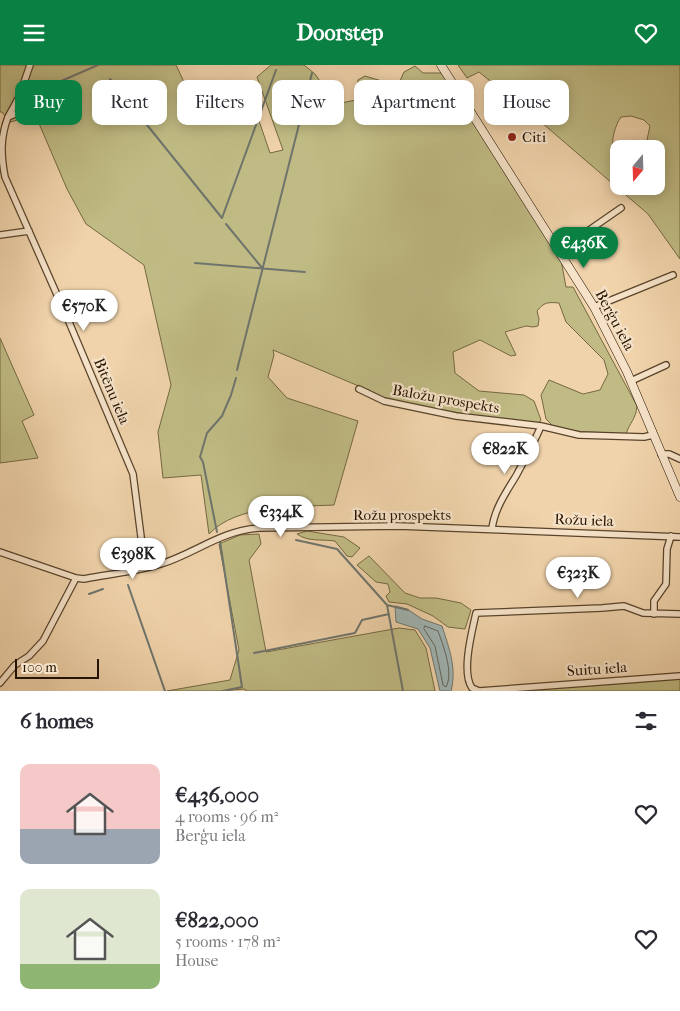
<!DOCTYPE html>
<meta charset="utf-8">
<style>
:root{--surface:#fff;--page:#f2f2f3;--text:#2b2b33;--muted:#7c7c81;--accent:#0b8043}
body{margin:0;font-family:"IM FELL French Canon",serif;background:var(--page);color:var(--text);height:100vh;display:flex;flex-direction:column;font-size:19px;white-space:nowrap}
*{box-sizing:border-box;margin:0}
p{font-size:16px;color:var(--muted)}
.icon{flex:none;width:28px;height:28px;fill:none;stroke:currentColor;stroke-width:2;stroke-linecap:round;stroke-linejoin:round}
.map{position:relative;height:626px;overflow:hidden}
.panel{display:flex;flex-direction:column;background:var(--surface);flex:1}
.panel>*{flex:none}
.hud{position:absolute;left:15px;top:15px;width:650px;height:45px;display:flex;gap:10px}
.needle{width:32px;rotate:199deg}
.buttons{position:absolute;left:610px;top:75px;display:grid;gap:10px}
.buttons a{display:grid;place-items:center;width:55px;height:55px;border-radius:10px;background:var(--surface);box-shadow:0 2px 12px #0003;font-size:25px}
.scale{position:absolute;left:15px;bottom:12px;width:84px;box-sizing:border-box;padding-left:5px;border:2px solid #271400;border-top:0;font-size:14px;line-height:18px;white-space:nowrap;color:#271400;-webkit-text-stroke:4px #f5e2c8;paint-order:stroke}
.price{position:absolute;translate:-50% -42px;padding:0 11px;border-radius:18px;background:#fff;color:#222;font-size:16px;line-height:32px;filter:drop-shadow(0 1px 2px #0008)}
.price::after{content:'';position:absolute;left:50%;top:30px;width:15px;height:11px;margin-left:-8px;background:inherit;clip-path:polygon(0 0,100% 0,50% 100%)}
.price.current{background:var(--accent);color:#fff}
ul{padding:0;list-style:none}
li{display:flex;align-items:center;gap:15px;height:125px;padding:0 20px}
li span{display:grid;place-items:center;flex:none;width:140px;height:100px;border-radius:10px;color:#555}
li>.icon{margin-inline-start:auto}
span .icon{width:60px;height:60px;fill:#fffc;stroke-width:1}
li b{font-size:21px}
h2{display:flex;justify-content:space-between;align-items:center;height:60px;padding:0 20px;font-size:21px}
.pill{padding:0 18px;border-radius:10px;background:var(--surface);box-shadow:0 2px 12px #0003;font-size:18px;line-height:45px}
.pill.current{background:var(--accent);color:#fff}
header{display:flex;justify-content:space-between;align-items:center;height:65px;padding:0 20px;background:var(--accent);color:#fff;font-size:22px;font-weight:700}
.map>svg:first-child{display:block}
.green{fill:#c0bb84;stroke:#746842;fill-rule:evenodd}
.water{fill:#9fb5b5;stroke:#6f756d}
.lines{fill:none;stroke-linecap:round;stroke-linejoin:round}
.shore{stroke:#63645a;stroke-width:1}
.stream{stroke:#6f756d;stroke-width:2}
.minor-casing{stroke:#59442b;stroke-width:8}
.secondary-casing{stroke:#271400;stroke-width:9}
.minor{stroke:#f5e2c8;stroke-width:5.5}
.secondary{stroke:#f5e2c8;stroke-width:8}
.poi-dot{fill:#8f2418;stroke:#f5e2c8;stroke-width:2}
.labels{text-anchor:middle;stroke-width:4.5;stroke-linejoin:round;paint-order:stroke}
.poi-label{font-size:15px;fill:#271400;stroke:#f5e2c8;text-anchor:start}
.street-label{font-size:15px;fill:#271400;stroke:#f5e2c8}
</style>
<header><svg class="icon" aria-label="menu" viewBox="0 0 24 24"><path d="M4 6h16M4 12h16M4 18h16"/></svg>Doorstep<svg class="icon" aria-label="heart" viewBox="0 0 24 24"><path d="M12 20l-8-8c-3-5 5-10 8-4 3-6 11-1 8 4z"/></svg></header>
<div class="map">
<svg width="680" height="626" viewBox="0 0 680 626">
<rect width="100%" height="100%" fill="#f0d3ab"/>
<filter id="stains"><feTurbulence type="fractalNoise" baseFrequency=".004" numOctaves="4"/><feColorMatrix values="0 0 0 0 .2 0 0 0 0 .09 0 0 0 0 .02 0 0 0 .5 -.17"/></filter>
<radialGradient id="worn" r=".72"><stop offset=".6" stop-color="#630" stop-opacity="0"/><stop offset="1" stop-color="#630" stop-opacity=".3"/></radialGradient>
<path class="green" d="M0 0H176L192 34 240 19 257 50 270 88 283 85 257 12 271 0H304L315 9 336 39 356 35 358 15 365 11 385 17 399 18 404 7 415 1 423 8H442L561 195 566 222H573L637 341C636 354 630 357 626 369L571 366 554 362 546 354 541 330 549 315 583 329 600 325 608 309 604 295 566 257 559 238C548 237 544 237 537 246L539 254 538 261 533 262 526 261 505 267 516 290 511 291 480 275 453 287 455 308 479 326 524 330 534 336 541 355 538 359 492 354 387 335 361 322 273 285 274 290 268 312 287 333 358 356 334 440C296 442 237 439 209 469L201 410 163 413 158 367 171 320 144 200 86 159 67 124 35 49 11 57 5 51 2 47H0Z
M458 0H680V194L648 149 534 51 479 7 467 13ZM631 51 644 55 650 61 645 84H656V121H619V84H621L618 83 613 85C611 76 615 60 621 52Z
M0 273 34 350 22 356 38 393 0 398Z
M307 466 344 472 360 483 352 492 347 491 335 476C321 474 308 477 297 469Z
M259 469 261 479 249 495 266 587 399 563 415 565 426 583 435 626H246L245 624 220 626H167L230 615 239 585 219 479 240 470Z
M369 491 405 528 420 533H436L461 538 471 545 465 564 448 562 433 551 407 539 389 537 386 531 390 527 388 519 376 517 357 500Z
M680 612V626H520Z"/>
<path class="water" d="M395 541 407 544 422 554 442 561C449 583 457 603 451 626H440L430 583 418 564 396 557Z"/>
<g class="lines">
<path class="shore" d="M425 561 438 566C443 580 454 608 446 622L443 620 435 581 424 564Z"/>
<path class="stream" d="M110 14 222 153 276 5
M22 33 98 0
M226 159 263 204
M195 198 305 207
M237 305 312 8
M217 467 203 397 200 392 207 368 222 351 231 330 236 313
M296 475 337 484 387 540 408 545
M220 476 242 622 223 626
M128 520 165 626
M89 529 103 524
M387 540 403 626
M254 588 355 568 362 555 389 549"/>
<g class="minor-casing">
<path id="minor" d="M34 41 8 52C0 73 1 91 5 112L69 257 133 409 145 503
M8 52 19 32 30 0
M0 170 29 166
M559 186 621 143
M594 242 673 210
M631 316 666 300
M359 324 384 336 456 351 541 361 579 370 644 372 653 370
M661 389H669L680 394
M492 464C494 445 506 427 516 411 525 394 534 378 541 361
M0 487 76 513 84 514C109 509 136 507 161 499 196 488 220 466 259 463L398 461 680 472
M654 549V536L666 519 667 484 671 471
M680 549 643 548 624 541 602 543 476 548C472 567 461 607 472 623L479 626 680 611
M0 618 15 600 29 591 43 576 76 513"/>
</g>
<g class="secondary-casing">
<path id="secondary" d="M441 0 594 242 627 307 680 432"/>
</g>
<use href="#minor" class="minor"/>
<use href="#secondary" class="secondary"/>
</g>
<circle class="poi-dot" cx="512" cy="72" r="5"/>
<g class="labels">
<g class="poi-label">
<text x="522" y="77">Citi</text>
</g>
<g class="street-label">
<text transform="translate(615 255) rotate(62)" y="5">Berģu iela</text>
<text transform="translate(112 326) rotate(67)" y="5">Bitēnu iela</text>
<text transform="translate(446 334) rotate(10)" y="5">Baložu prospekts</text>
<text x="402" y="455">Rožu prospekts</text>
<text transform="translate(584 455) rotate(2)" y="5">Rožu iela</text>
<text transform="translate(597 604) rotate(-4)" y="5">Suitu iela</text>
</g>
</g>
<rect width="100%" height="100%" filter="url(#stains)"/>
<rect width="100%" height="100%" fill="url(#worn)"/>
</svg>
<div class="buttons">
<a><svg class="needle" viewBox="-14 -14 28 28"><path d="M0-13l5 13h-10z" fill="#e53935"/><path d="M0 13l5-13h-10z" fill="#7c7c81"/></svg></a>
</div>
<div class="scale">100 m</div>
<b class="price current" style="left:584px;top:204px">€436K</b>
<b class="price" style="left:84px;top:267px">€570K</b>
<b class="price" style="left:505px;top:410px">€822K</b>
<b class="price" style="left:281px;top:473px">€334K</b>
<b class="price" style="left:133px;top:515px">€398K</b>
<b class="price" style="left:578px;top:534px">€323K</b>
<div class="hud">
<a class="pill current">Buy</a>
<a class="pill">Rent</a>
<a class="pill">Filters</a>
<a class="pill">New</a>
<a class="pill">Apartment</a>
<a class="pill">House</a>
</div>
</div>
<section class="panel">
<h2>6 homes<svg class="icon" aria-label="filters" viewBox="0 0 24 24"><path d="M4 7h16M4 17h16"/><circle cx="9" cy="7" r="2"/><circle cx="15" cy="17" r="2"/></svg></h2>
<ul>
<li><span style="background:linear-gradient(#f6c9c9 65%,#9aa5b1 0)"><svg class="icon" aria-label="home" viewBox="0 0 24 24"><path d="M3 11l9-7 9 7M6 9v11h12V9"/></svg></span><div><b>€436,000</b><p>4 rooms · 96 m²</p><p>Berģu iela</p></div><svg class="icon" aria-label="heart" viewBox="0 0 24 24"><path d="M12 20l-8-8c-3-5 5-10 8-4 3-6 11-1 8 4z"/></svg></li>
<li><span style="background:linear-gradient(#dfe7d0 75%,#8fb573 0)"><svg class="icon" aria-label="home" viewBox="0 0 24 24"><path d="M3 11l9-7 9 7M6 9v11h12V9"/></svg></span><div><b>€822,000</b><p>5 rooms · 178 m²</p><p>House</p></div><svg class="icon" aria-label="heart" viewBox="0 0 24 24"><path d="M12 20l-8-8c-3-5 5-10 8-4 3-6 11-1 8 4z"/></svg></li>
</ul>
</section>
